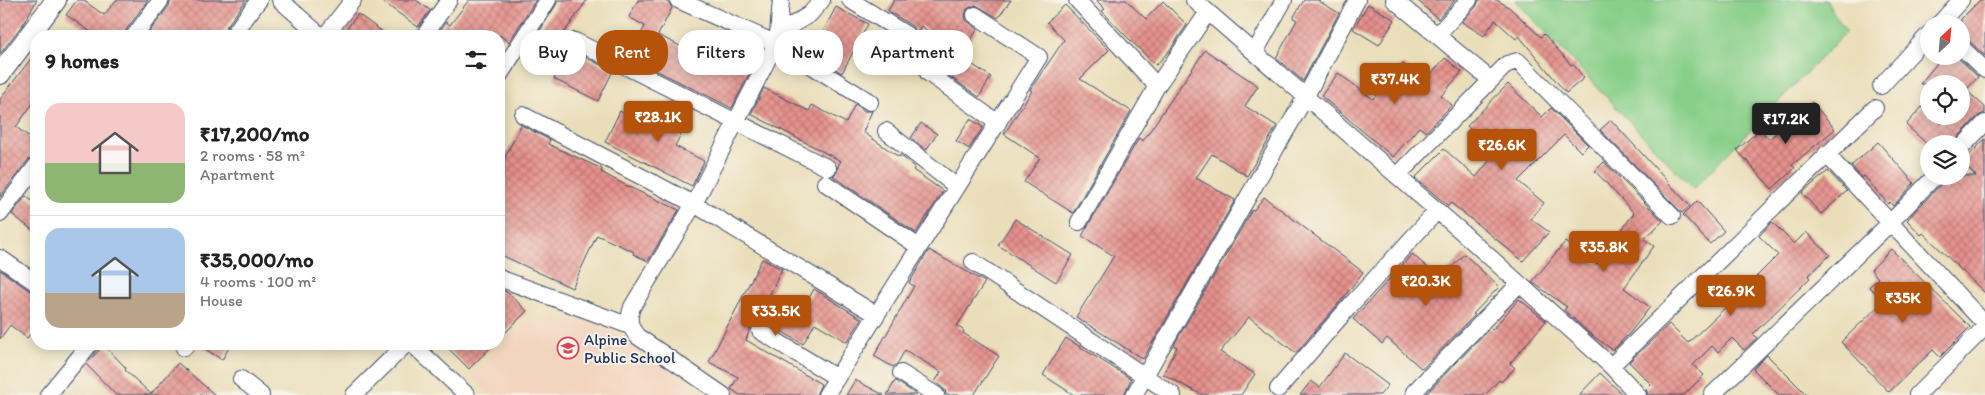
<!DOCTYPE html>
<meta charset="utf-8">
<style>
:root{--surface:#fff;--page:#f6f6f6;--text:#222;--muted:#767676;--line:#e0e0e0;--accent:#b45309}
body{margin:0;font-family:Itim,sans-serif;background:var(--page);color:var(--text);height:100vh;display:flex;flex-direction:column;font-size:19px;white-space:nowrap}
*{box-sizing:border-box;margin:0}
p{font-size:16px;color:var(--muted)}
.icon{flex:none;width:28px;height:28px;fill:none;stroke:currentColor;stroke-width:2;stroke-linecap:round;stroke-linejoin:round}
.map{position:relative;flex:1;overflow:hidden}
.side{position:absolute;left:30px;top:30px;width:475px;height:320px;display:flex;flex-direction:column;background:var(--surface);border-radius:20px;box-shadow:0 2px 12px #0003}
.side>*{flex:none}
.hud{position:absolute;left:520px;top:30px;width:475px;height:45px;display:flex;gap:10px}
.needle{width:32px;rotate:26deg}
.controls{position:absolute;left:1920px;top:15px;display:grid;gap:10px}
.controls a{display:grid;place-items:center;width:50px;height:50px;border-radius:50%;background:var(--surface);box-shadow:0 2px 12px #0003;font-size:25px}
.price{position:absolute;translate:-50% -42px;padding:0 11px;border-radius:5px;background:var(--accent);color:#fff;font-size:16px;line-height:32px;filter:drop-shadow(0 1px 2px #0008)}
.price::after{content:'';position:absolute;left:50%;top:30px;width:15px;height:11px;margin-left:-8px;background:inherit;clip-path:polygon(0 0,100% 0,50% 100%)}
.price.current{background:#222;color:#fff}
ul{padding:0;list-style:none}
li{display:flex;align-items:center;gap:15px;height:125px;padding:0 15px}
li+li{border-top:1px solid var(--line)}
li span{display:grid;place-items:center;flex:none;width:140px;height:100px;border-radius:15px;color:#555}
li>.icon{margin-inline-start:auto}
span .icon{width:60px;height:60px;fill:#fffc;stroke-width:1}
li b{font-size:21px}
h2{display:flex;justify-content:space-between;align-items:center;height:60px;padding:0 15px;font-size:21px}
.chip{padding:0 18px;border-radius:20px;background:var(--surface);box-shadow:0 2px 12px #0003;font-size:18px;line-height:45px}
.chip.current{background:var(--accent);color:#fff}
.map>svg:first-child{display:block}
.built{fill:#f3d4bf}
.green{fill:#88cf89;stroke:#527f74}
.building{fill:url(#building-cross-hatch)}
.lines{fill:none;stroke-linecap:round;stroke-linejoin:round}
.minor-casing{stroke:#3a496c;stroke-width:18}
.major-casing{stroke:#3a496c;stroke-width:22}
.minor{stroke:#fff;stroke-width:16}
.major{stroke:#fff;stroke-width:20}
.labels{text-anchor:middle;stroke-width:4;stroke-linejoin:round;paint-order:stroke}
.poi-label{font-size:16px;fill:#1b2f5e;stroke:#f7f3e8;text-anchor:start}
</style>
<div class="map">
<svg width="1985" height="395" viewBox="0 0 1985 395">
<defs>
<pattern id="building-cross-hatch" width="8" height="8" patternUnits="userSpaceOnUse" patternTransform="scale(1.25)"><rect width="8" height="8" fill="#e6918c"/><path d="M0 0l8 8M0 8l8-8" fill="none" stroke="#ba7776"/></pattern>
</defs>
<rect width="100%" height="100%" fill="#f7f3e8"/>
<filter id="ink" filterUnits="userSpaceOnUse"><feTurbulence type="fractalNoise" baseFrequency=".02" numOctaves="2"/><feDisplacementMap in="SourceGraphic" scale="10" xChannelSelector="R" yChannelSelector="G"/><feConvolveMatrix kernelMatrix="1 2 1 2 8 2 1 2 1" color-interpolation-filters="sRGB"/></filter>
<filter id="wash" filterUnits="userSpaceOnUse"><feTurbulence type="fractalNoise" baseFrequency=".0096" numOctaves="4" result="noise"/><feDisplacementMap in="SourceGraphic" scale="20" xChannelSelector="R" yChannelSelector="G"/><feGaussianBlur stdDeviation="1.12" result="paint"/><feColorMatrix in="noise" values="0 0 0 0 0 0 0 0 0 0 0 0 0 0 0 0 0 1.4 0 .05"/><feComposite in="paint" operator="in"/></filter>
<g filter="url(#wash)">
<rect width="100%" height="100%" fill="#eadeba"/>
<path class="built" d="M529 319 595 321 706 395H490L472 375Z"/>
<path class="green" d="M1515 0H1826L1846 32 1693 189Z"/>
<g id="blocks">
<path class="building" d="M0 0H37L23 24 0 54Z
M77 0H83L104 15 116 0H148L126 30 124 36H97L66 15Z
M171 0H246L224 30 222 36H146L169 6Z
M380 0H416L430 10 418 27Z
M469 0H536L509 42 501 36H436L446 22 450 25Z
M558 0H587L557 43 613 71 598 101 554 79 557 73 527 51 556 5Z
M638 0H663L669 3 672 8 658 35 716 64 730 34 762 48 732 108 629 57 645 26 629 17Z
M894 0H1011L998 18 976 5 967 9 965 15 966 20 978 29 960 54 921 26 917 33 912 26 888 11Z
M1096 0H1126L1146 19 1163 1 1187 25 1169 51 1156 65 1126 36 1102 11 1105 9Z
M1304 0H1317L1339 13 1303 81 1276 58 1297 20 1293 18Z
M1417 0H1455L1438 19Z
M1479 0H1497L1510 8 1541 37 1544 34 1571 65 1573 64 1584 78 1566 93 1519 36 1516 39 1495 20 1484 36 1462 22 1476 7Z
M1980 0H1985V56L1968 40 1961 37V19Z
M1368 4 1395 20 1379 45 1353 29Z
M1065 5 1109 50 1080 79 1131 111 1073 213 1024 182 1040 158 1004 134 1032 91 1030 90 1032 87 1064 40 1047 22Z
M836 7 868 24 842 73 811 54Z
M358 14 388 36H341Z
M1205 50 1258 86 1245 106 1277 126 1247 176 1212 154 1196 178 1235 200 1143 359 1076 317 1114 256 1082 236 1139 138 1143 141Z
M36 52V99L16 127 36 142V156L28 160 0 197V99Z
M1943 56H1956L1978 77 1966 90 1985 107V113L1978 116 1952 144H1927L1906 125 1929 99V116H1933L1942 124 1950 116H1961V84H1920Z
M961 57 991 77 979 97 949 76Z
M1445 58 1462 72 1441 96 1452 105 1426 132 1419 127 1393 157 1321 96 1338 73 1373 99 1403 64 1424 82Z
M1508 84 1542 117 1551 108 1588 145 1581 152 1564 135 1518 181 1544 203 1531 219 1549 232 1523 261 1451 203 1448 206 1415 178 1444 149 1476 177 1495 154 1467 126Z
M764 88 809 111 812 105 846 123 855 104 865 111H872L863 132 899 157 900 155 915 167 913 170 943 191 916 233 833 176 837 172 838 166 841 161 751 114Z
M670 100 692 111 675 146 704 161 692 186 605 142 620 111 656 130Z
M1812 102 1835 129 1792 165 1795 168 1772 189 1737 150 1760 129 1769 139Z
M970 119 983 127 969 149 956 141Z
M1611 120 1690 206 1682 213 1600 130Z
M921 123 937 134 926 150 911 138Z
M521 125 550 140 548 144 602 169 601 172 625 185 679 210 648 261 633 254 634 252 597 235 572 288 499 254V169Z
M1985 139V293L1923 233 1921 235 1907 220 1942 183 1946 176H1976L1962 163Z
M1878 142 1914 183 1893 206 1890 202 1888 204 1864 176 1862 178 1851 166Z
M1604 162 1663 221 1644 239 1654 246 1624 288 1650 307 1629 334 1613 350 1589 333 1564 310 1567 307 1532 282 1565 242 1597 264 1634 213 1595 171Z
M1828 171 1847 191 1821 214 1802 193Z
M26 196 36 204V233L12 214Z
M1264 197 1363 272 1344 297 1296 353 1249 317 1220 352 1255 374 1241 395H1202L1163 374 1177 347 1174 345 1252 210 1253 211Z
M1697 201 1724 231 1710 244 1683 215Z
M1015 219 1073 255 1056 282 998 245Z
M1772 222 1794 244 1806 232 1830 255 1808 276 1810 278 1753 334 1757 338 1744 350 1732 338 1718 352 1712 346 1693 365 1704 375 1684 395H1648L1646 389 1651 384 1629 362 1669 324 1688 343 1726 307 1778 255 1759 236Z
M1891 249 1970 327 1940 357 1933 350 1889 392 1841 342 1884 301 1869 287 1878 278 1871 270Z
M929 250 985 282 957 326 964 331 963 333 999 356 974 395H946L945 390 935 382 941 372 905 350 897 364 893 367 874 356 914 286 909 283Z
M1412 254 1441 279 1464 254 1499 287 1473 314 1475 315 1422 369 1387 338 1382 344 1353 319Z
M762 259 782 269 769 296 800 314 814 289 862 319 847 342 815 323 803 344 757 317 751 326 746 340 821 384 816 395H740L731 389 738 377 709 362Z
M0 270 30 291 36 293V326L27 338 10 325 0 339Z
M499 289 507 292 527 311 499 339Z
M1519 299 1546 321 1510 363 1515 368 1501 382 1499 380 1485 395H1425L1490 328 1492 330Z
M1066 338 1131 379 1124 395H1074L1043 375Z
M198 344H231L222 360Z
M444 344H494L469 369Z
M104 345 126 368 125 370 151 394 178 363 215 395H116L86 364Z
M1345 353 1388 385 1380 395H1300L1311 381 1320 387Z
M1767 355 1807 395H1779L1753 369Z
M1600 373 1623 395H1579Z
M855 380 884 395H846Z
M895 381H896L917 395H887Z"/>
</g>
</g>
<g filter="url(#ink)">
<use href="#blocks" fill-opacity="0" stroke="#3a496c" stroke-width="1"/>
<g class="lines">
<g class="minor-casing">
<path id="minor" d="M280 0 321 36
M678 0 775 43 870 102
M850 0 907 35
M1077 0 1157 86 1079 222
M1194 0 1463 233 1611 366 1638 395
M1394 0 1491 80
M1939 24 1961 0
M778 34 810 14 822 0
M1437 35 1469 0
M134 36 161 0
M232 36 259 0
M325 36 353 0
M424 36 449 0
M575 41 828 168
M1961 47 1985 70
M1255 52 1284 0
M928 73 998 123
M499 76 548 0
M1157 86 1208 12
M1881 86 1929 34
M523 115 694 204 877 315
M886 131 957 187
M1961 148 1985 123
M1826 154 1985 324
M1397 176 1507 64 1518 61 1672 216
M825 183 919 247
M0 214 36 166
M0 258 36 283
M973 262 1173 395
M499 278 630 326
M760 331 837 378
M412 344 467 395
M184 348 188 344
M1611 366 1875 108
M901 373 936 395
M241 379 261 395
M1278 389 1348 308 1437 211
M1414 392 1519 284
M48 395 90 344
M354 395 406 344
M723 395 637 336C629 326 628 318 632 307L694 204 772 51 778 34 781 0
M826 395 1039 57 975 15
M1134 395 1306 96 1357 0
M1712 395 1890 223 1935 176
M1917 395 1985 327"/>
</g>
<g class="major-casing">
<path id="major" d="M0 74 56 0"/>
</g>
<use href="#minor" class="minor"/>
<use href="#major" class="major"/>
</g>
</g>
<defs>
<g id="school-ring" transform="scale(1.125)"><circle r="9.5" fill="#f7f3e8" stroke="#d1495b" stroke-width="1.5"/><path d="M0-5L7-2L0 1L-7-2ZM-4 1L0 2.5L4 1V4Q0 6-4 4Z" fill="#d1495b"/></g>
</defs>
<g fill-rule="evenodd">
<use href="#school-ring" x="568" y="348"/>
</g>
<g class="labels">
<g class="poi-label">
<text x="584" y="345">Alpine<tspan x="584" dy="18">Public School</tspan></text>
</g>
</g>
</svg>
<div class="controls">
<a><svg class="needle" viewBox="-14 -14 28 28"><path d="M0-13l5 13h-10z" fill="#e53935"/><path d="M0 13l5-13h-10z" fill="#767676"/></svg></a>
<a><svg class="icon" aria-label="locate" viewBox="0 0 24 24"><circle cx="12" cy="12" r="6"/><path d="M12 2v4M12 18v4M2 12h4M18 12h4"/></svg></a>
<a><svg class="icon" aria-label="layers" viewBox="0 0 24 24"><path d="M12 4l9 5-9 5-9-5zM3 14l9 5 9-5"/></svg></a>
</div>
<b class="price" style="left:1395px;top:105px">₹37.4K</b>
<b class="price" style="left:658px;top:143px">₹28.1K</b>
<b class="price current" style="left:1786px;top:145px">₹17.2K</b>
<b class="price" style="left:1502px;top:171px">₹26.6K</b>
<b class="price" style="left:1604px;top:273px">₹35.8K</b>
<b class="price" style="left:1426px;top:307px">₹20.3K</b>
<b class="price" style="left:1731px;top:317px">₹26.9K</b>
<b class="price" style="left:1903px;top:324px">₹35K</b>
<b class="price" style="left:776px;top:337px">₹33.5K</b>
<div class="hud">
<a class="chip">Buy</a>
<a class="chip current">Rent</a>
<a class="chip">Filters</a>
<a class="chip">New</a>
<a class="chip">Apartment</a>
</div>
<section class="side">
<h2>9 homes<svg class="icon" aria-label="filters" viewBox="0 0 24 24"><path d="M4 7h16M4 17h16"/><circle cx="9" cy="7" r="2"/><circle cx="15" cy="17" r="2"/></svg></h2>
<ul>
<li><span style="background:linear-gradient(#f6c9c9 60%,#8fb573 0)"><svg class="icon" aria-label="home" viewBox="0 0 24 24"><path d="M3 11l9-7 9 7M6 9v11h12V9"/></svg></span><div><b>₹17,200/mo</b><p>2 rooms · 58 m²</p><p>Apartment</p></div></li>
<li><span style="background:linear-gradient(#a9c7e8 65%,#b9a48a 0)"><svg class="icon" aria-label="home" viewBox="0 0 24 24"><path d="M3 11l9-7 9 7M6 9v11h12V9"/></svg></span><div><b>₹35,000/mo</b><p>4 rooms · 100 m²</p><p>House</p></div></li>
</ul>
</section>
</div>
